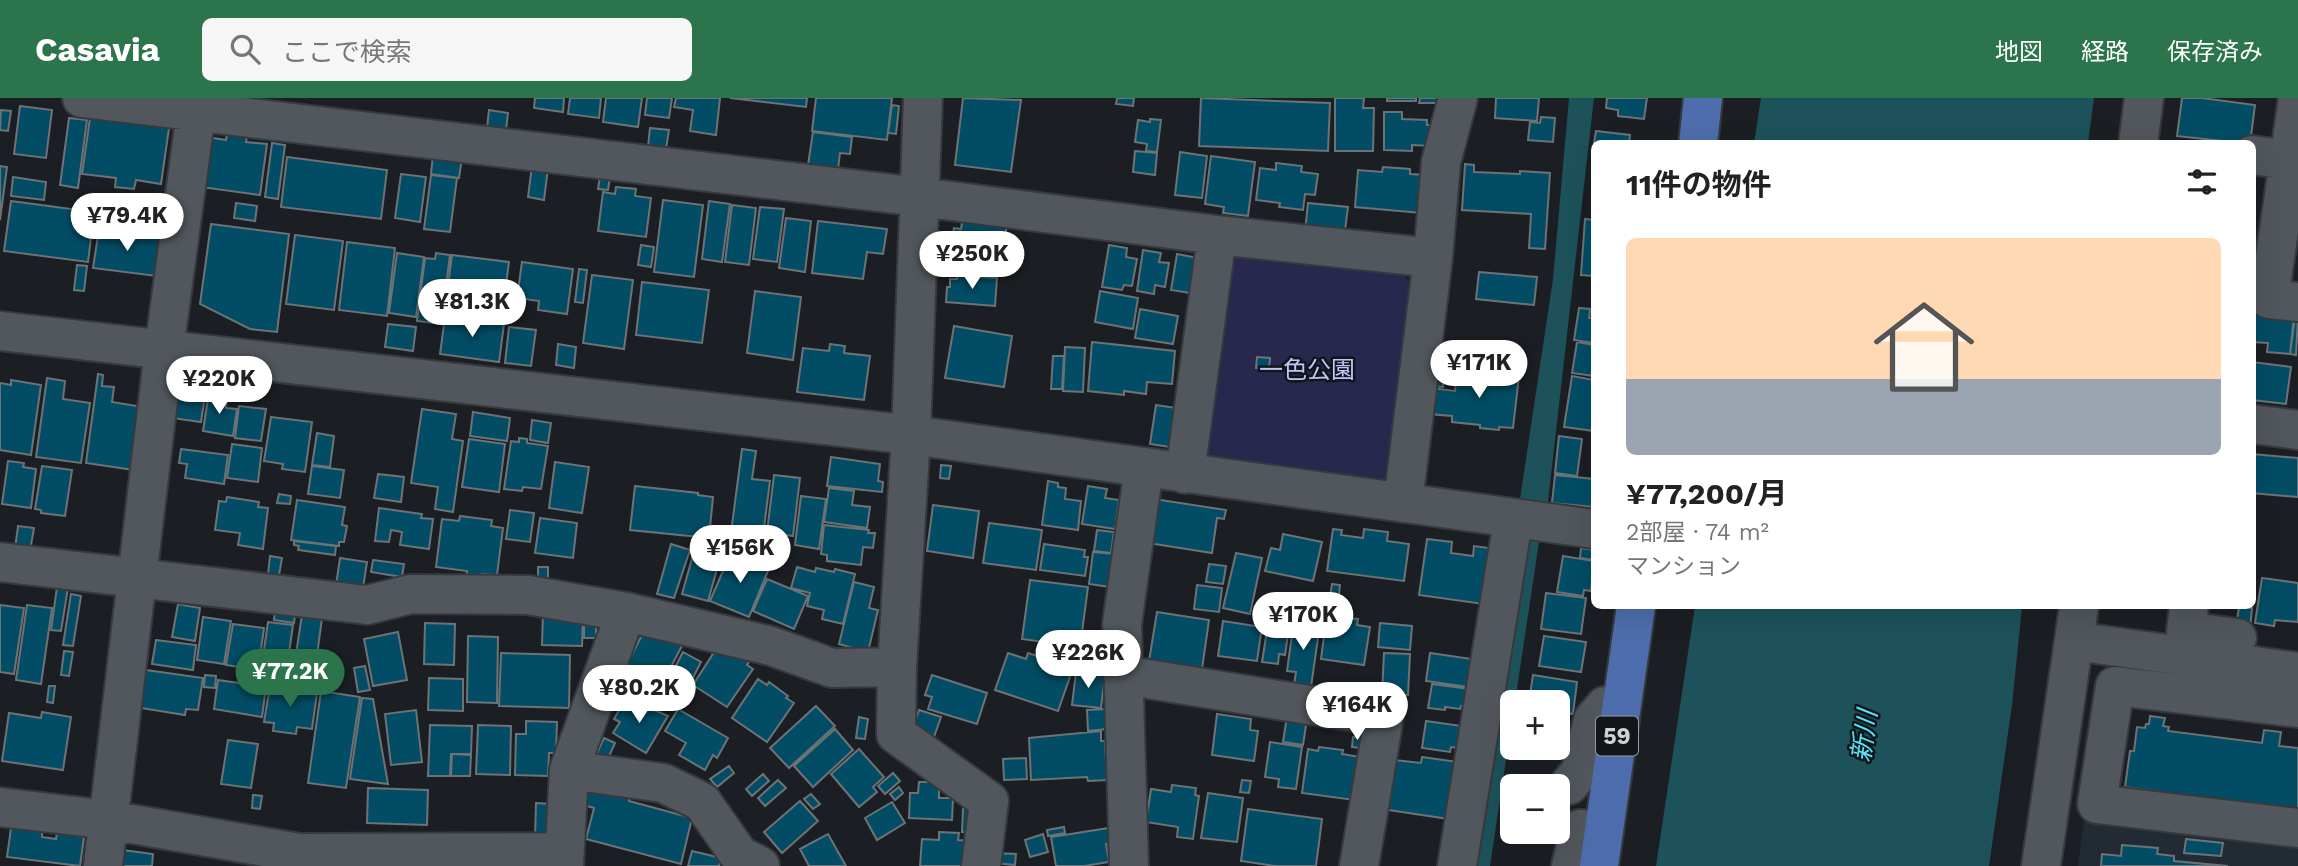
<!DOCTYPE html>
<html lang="ja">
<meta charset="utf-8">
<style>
:root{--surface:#fff;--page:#f6f6f6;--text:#222;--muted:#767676;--accent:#2c744c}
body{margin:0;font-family:"Work Sans","Noto Sans JP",sans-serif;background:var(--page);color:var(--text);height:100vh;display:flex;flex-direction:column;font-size:26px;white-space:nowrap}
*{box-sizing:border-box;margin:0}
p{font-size:23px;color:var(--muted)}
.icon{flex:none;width:38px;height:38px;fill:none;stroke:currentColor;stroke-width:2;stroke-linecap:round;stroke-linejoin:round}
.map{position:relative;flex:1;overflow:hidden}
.side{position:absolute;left:1591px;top:42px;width:665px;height:469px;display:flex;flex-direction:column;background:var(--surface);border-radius:10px;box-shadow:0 7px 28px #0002}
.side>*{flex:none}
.tools{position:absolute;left:1500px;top:592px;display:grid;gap:14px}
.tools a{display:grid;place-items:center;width:70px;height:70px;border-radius:10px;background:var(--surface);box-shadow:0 7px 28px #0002;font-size:35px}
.price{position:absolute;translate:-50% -60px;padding:0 16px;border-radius:24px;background:#fff;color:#222;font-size:23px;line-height:46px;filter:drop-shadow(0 2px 4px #0008)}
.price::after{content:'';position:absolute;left:50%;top:42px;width:21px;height:16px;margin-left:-10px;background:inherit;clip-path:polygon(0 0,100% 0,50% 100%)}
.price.on{background:var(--accent);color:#fff}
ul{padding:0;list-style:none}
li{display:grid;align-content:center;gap:14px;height:371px;padding:0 35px}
li span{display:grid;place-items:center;height:217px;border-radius:10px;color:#555}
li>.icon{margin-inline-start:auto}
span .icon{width:126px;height:126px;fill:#fffc;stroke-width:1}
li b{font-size:30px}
h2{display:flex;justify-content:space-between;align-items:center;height:84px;padding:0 35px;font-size:30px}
header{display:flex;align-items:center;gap:42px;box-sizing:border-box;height:98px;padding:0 35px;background:var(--accent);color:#fff}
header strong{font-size:33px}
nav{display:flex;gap:38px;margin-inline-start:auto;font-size:24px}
.search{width:490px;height:63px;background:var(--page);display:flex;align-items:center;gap:18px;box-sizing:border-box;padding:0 24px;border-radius:10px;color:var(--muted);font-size:26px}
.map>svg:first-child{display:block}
.built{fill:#222a33}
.green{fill:#28284e}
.water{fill:#1d525a}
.building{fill:#024d65;stroke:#6c7376;stroke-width:2}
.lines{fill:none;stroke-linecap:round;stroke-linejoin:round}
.minor-casing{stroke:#36393d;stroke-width:42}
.major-casing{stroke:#36393d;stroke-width:42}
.minor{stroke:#51575c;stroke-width:38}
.major{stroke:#4d6dac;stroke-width:38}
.labels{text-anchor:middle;stroke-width:5;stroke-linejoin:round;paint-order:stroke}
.shield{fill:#12161a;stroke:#969a9d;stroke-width:2}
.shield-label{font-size:23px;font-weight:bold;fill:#cfd2d5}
.park-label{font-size:24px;fill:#c1c5fa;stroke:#12161a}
.water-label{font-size:26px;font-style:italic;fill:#55e5f9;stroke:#12161a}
</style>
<header>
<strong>Casavia</strong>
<div class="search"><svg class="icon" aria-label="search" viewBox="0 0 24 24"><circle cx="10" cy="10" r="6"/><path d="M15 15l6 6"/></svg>ここで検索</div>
<nav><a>地図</a><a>経路</a><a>保存済み</a></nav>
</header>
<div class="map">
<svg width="2298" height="768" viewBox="0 0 2298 768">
<rect width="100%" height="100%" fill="#1b1f24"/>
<path class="built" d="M2085 715 2298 741V768H2078Z"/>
<path class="green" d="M1232 153 1401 173 1414 191 1395 375 1383 383 1204 360Z"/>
<path class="water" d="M1569 0H1594L1546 421 1539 444 1515 604H1512V622L1490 768H1465L1553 181Z
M1761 0H2094L2088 45H1754Z
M1695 508H2022L2012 607 1989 768H1656Z"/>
<path class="building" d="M535 0H564L563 14 534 10Z
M570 0H601L599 20 568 16Z
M606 0H642L638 29 603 24Z
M647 0H672L669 20 645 17Z
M676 0H720L716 37 690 33 693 12 674 9Z
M730 0H807L806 9Z
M816 0H892L887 42 812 33Z
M963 0 1021 2 1011 74 955 67Z
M1117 0H1134L1133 8 1116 6Z
M1201 0 1330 5 1328 53 1199 48Z
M1335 0H1364L1363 10H1374L1373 53H1335Z
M1387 0H1416V3H1387Z
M1420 0H1442V5H1419Z
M1496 0H1539L1537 23 1495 20Z
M1607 0H1647L1644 21 1618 18V12L1606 10Z
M2182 0H2202L2255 7 2250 46 2177 38Z
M892 7 899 8 896 36 888 35Z
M20 8 52 12 46 60 14 56Z
M1 12 11 13 8 33 0 32Z
M489 12 508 15 506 32 487 30Z
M1384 14H1402V21L1427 22V27H1434L1432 48 1412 47V53L1384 52Z
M1541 19 1555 20 1553 44 1528 42 1530 24 1540 25Z
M69 20 87 22 78 90 60 87Z
M90 20 169 30 161 86 136 82 134 91 115 89 116 80 82 76Z
M1150 21 1161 22 1157 54 1146 53 1147 46 1135 44 1138 22 1150 24Z
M650 30 669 32 666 51 648 49Z
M1596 33 1630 37 1629 46 1594 45Z
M813 34 852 39 850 56 840 55 838 71 808 67Z
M227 35 247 38 246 44 267 46 260 97 201 89 207 39 226 42Z
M272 45 285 47 278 101 265 99Z
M1135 53 1157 55 1155 77 1133 74Z
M1180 54 1207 58 1202 100 1175 97Z
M433 56 462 60 459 80 431 76Z
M1211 58 1255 64 1248 118 1223 115 1224 109 1205 106Z
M287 59 387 72 381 121 281 109Z
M1276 65 1302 68 1301 74 1318 76 1315 97 1305 96 1303 112 1279 109 1280 105 1256 102 1260 70 1276 72Z
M1465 66 1474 67V74L1520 76V73L1550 75 1545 151 1529 150 1531 116 1462 112Z
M0 68 7 69 0 122Z
M532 68 548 70 544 102 528 99Z
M1383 69 1410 71V76L1425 77 1421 115 1355 109 1358 72 1382 74Z
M401 76 426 79 420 124 395 120Z
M431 77 457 80 450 134 424 131Z
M600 78 610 79 608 92 598 91Z
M13 79 46 84 44 102 11 98Z
M616 89 636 91 635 98 651 100 646 139 598 133 603 94 615 96Z
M663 102 703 107 694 179 654 174Z
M11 103 94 114 88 164 4 153Z
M709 103 730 106 722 164 702 161Z
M236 105 257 108 255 123 234 120Z
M1308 105 1348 109 1344 140 1305 134Z
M732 107 756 110 749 167 725 164Z
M760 109 784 111 777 164 753 161Z
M963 119 1007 126 1002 159 950 151 954 130 961 131Z
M786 120 811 123 805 174 779 170Z
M1585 121 1594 122V178L1581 177Z
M818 123 887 131 883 156 867 154 863 181 812 175Z
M211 126 289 136 277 234 250 231 200 206Z
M99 131 161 139 156 178 93 170Z
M295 137 343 143 334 212 286 206Z
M347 144 395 150 387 218 339 212Z
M641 147 654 149 651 169 638 167Z
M1109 147 1127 150 1126 159 1137 161 1132 188 1124 187 1122 192 1102 189Z
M1143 152 1161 155 1159 164 1169 165 1165 189 1155 187 1154 196 1137 193Z
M397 155 424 159 416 219 389 215Z
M436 155 450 157 441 226 417 223 425 160 435 161Z
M1177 156 1203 161 1197 196 1171 192Z
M452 157 509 164 502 217 479 214V209L446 205Z
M522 164 573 171 567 216 538 212 539 203 517 200Z
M77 167 87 168 84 193 74 192Z
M579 171 587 172 583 205 575 204Z
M1479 174 1537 179 1534 207 1476 201Z
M592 177 633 182 624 251 583 245Z
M957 177 997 180 995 208 946 204 947 189H950V181H957Z
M642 184 709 192 702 245 636 237Z
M755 193 801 199 793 262 747 255Z
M1100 193 1138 200 1133 231 1095 224Z
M1579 210 1590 211 1589 220H1594V245L1574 242Z
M1140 211 1178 218 1173 246 1135 240Z
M2255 213 2294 218 2290 256 2267 254 2268 245 2252 244Z
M445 219 504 226 499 264 440 256Z
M2295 219H2298L2296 257 2290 256Z
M388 226 416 229 413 253 385 249Z
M954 228 1012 238 1004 289 945 280Z
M509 229 536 232 531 268 505 265Z
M1092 244 1175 253 1172 286 1147 284 1146 296 1124 293V297L1088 293Z
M1577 244 1594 247V278L1572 275Z
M558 246 576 249 574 270 556 267Z
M830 246 845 248 844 255 870 258 864 302 797 294 803 250 829 253Z
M1065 249 1085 250 1083 294 1063 293Z
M1053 258H1064L1062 291H1051Z
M1257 259 1270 260 1269 271 1256 270Z
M2252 264 2291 269 2286 306 2252 302Z
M1434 266 1445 267 1443 289 1432 288Z
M1457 272 1519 278 1513 330 1499 329V332L1480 330V327L1452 324V318L1429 316 1431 290 1455 293Z
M98 276 103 277 102 288 114 289 112 304 143 309 134 372 86 365Z
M1572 278 1594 282V333L1564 329Z
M47 280 65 283 63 301 90 305 81 365 36 359Z
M11 282 41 287 31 357 0 352V285L11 287Z
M187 282 207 285 201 324 172 320 176 287 186 288Z
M209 294 227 297 226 310 237 311 233 338 203 333Z
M1156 307 1183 311 1177 350 1150 346Z
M239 308 266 311 261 343 235 340Z
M422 311 456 316 452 341 463 343 453 414 435 411 438 389 411 385Z
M473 314 510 320 507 343 470 338Z
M271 319 312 324 305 374 282 371 283 366 264 363Z
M532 322 551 325 548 345 530 342Z
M317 335 334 338 330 369 312 367Z
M1559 338 1582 341 1577 378 1555 375Z
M519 340 527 341V345L548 348 541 391 523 389 522 393 504 391 511 343 519 344Z
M469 341 505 346 499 394 462 389Z
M232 346 262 350 258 384 227 380Z
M181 351 228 357 224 386 185 380 187 366 179 365Z
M742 351 756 353 752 381 770 383 762 445 730 442Z
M2252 356 2298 360V399L2252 395Z
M831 359 880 366 878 383 883 384 882 394 827 388Z
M8 363 24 365 23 369 36 371 31 410 2 406Z
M555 364 589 369 582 415 549 410Z
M941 367 951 368 949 381 940 380Z
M42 368 72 372 65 418 41 415V412L35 411Z
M312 368 344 372 340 400 308 396Z
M378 376 404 379 401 404 374 400Z
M774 377 800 380 793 438 767 434Z
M1555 377 1594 381V409L1552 405Z
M1048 383 1058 385V389L1066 390 1065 401 1081 403 1078 432 1042 427Z
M635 388 698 395V397L713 399 709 440 630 432Z
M1088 388 1107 391 1105 400 1119 402 1115 431 1082 426Z
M829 390 854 393 852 407 870 409 867 430 824 424Z
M279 396 291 398 290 406 277 405Z
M801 398 826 401 819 451 795 447Z
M227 399 259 404 258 409 268 410 263 451 238 447 240 435 215 432 219 403 226 404Z
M1154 401 1226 412 1224 421 1217 420 1212 455 1148 445Z
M297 402 345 409 342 427 347 428 344 444H339V448L291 442Z
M933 407 979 413 973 460 927 453Z
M379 410 422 416 421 420 433 421 429 451 400 447 402 434 391 432 389 444 375 443Z
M510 412 534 415 530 444 506 441Z
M460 418 492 422 491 428 503 430 497 477 482 476 481 483 466 481 467 473 436 469 442 421 459 423Z
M540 420 577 425 573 460 535 455Z
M989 425 1042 432 1036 472 983 465Z
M824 427 869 432 868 435H875L873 450 863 449 861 467 827 463V457L821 456Z
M18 428 34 430 30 453 15 451Z
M1333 431 1342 432 1341 437 1363 440 1364 431 1388 434 1387 443 1409 446 1404 483 1327 473Z
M1097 432 1114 434 1111 455 1094 453Z
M1283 436 1322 444 1313 483 1265 473 1271 450 1280 452Z
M1427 441 1452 444 1451 455 1473 458 1474 448 1497 451 1483 506 1419 497Z
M294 443 336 448 335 457 298 452 299 448 294 447Z
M671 446 690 452 674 500 657 496Z
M1044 446 1085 452 1084 459H1088L1085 478 1040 472Z
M695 450 721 457 708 503 682 496Z
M1581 450 1594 452V462L1580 460Z
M1093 454 1114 456 1110 489 1089 486Z
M1236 455 1262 460 1250 516 1223 510Z
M742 457 770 468 749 519 710 503 729 459 740 463Z
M270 458 282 460 279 477 268 476Z
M1563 458 1594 463 1591 493 1584 492 1583 498 1557 494Z
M340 460 367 464 363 490 336 487Z
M373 462 404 466 402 479 371 474Z
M1209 466 1226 468 1223 486 1206 484Z
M538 469H548V489H538Z
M797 469 815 474 816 470 834 474 835 471 855 476 843 526 822 521 824 512 807 508 810 495 791 490Z
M2262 480 2298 485V524L2275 522 2274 528 2255 525Z
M767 481 808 498 794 531 753 513Z
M1030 482 1088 489 1080 549 1022 541Z
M854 484 874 489 869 510 878 512 868 554 839 546Z
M1332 486 1340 487 1338 506 1329 504Z
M1197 487 1222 490 1219 514 1194 511Z
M57 489 68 490 61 533 51 532Z
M1546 495 1586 500 1581 536 1541 531Z
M71 496 81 498 73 548 63 547Z
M178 506 200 510 195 543 172 539Z
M276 506 296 509 294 525 274 522Z
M0 507 24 510 14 576 0 574Z
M27 507 52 510 41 586 16 582Z
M2239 509 2252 510 2250 531 2236 529Z
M303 510 323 513 314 579 293 576Z
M543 512 583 517 582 548 542 547Z
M1157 514 1209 522 1202 571 1149 563Z
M1335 518 1358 521 1357 527 1370 529 1364 567 1321 561 1326 523 1334 524Z
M203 519 231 523 224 566 197 562Z
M1269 520 1290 523 1285 557 1279 556 1278 566 1262 564Z
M1294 522 1320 526 1311 589 1294 587 1296 574 1287 573Z
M1223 523 1262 529 1257 563 1218 558Z
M268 524 293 527 286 576 261 572Z
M584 524H596V540H584Z
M425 525 455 526 454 567 424 566Z
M1380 525 1412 528 1410 552 1378 549Z
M233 526 264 530 258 572 226 567Z
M398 534 407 582 373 588 364 541Z
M643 535 683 546 657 595 622 576Z
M468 538 498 539 497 605 467 604Z
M1544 538 1586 544 1581 574 1539 568Z
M156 542 196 547 193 572 152 566Z
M718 548 750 562 747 567 753 571 727 609 693 587Z
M64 553 73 554 69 578 61 577Z
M683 554 701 564 682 601 664 591Z
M501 555 570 557 569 610 499 608Z
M1008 555 1026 561 1028 555 1064 567 1062 573 1071 576 1058 613 995 592Z
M1384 555 1410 556 1408 597 1382 596Z
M1430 555 1479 562 1475 590 1426 583Z
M365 568 370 592 358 594 354 570Z
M146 572 203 580 198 612 186 611 185 617 141 610Z
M1076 574 1105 577 1101 610 1072 607Z
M205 577 216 578 215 590 204 589Z
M932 577 987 595 977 626 928 611 932 599 925 597Z
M1533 577 1577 584 1573 616 1558 614V604H1529Z
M429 580 463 581V613L428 612Z
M758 581 767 587 769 584 788 598 786 600 794 605 767 644 732 620Z
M218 582 266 589 262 619 214 611Z
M1432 586 1470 591 1467 609 1461 608 1460 611 1445 609V612L1428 610Z
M49 588H55L53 605 47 604Z
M270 588 317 595 312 631 297 629 296 636 273 633 274 625 264 624Z
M321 593 360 599 346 690 308 685Z
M362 600 373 601 388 686 350 681Z
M636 604 668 618 646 655 613 635 620 624 614 621 623 605 632 611Z
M816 608 835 628 789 670 770 650Z
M678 611 728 640 717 660 713 657 705 672 679 657 686 645 665 633Z
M1106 611 1107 631 1088 633 1087 612Z
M416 612 422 664 391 667 385 616Z
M919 612 941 619 934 639 912 632Z
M42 614 71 619 63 672 2 663 9 615 41 620Z
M1217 616 1251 621 1250 632 1258 633 1254 663 1212 657Z
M1287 618 1307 621 1303 647 1283 644Z
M2150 618 2165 620 2163 628 2169 629 2168 633 2262 645 2264 632 2281 634 2279 648 2298 650V713L2125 689 2130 653H2134L2137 629 2145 630 2146 626H2149Z
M859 619 868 621 865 641 856 640Z
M526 623 557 624 556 655H549L548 678 515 677 516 636H526Z
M1426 623 1469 629 1466 651 1451 649 1450 654 1422 650Z
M430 627 472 628 471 656H451L450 678H428Z
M478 627 511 628 510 677 476 676Z
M835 631 853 652 813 689 794 668Z
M1101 633V643H1105L1107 682 1088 683 1087 679 1031 682 1029 640Z
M1353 639 1363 640 1361 650 1352 649Z
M604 640 615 645 606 665 595 659Z
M228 642 258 646 251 690 221 686Z
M1270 644 1302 649 1296 691 1278 689 1279 681 1265 679Z
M1319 649 1343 652 1342 656 1360 659 1354 702 1302 695 1308 651 1318 653Z
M859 651 884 679 873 689 877 694 859 709 831 676Z
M452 656 471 657 470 678H451Z
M1422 659 1458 664 1449 721 1388 712 1395 662 1421 665Z
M1026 660 1027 681 1004 682 1003 661Z
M729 668 734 675 717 689 710 681Z
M893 675 900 683 885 696 878 688Z
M763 676 769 683 752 698 746 691Z
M778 682 786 690 765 708 758 700Z
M1242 682 1251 683 1249 695 1240 694Z
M919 684H939V700H953L952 722 909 720 910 695H918Z
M1172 687 1196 690 1195 697 1199 698 1193 741 1177 739 1178 729 1146 724 1151 691 1171 694Z
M588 689 631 693 629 703 692 720 681 766 586 741 594 710 583 707Z
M899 689 903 695 895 702 890 696Z
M368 690 428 692 427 727 367 725Z
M1208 695 1243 700 1237 744 1201 740Z
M811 696 820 706 813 711 804 701Z
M253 697 262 698 260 711 252 710Z
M800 703 818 723 782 755 764 734Z
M892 704 905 725 877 742 865 720Z
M536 705 551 706V733L541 741H535Z
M963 710H979L977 735 962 734Z
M1248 711 1322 721 1316 768H1275L1241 763Z
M1064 729 1065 735 1048 738 1047 732Z
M11 730 42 734V739L56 741 57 735 84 739 80 768 7 759Z
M1109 730 1112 746H1106L1109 764 1084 768H1056L1051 739Z
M939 734 959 735 958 742 973 743 971 768H920L922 741 939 742Z
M828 736 846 768H809L800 751Z
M1043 736 1048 754 1030 759 1025 742Z
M2186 741 2223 745 2221 758 2184 755Z
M2122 747 2158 750 2157 756 2174 758V763L2228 768H2101L2102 756 2121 758Z
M123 752 153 756 152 768H121Z
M692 753 721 760 719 768H688Z
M994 755 1016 756 1015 767 993 765Z"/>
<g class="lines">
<g class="minor-casing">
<path id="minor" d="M82 0 920 99 1217 137 1433 160
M2298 0 2269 201 2298 204
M2138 46 2144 0
M2252 57 2289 62
M0 233 911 337 1594 431
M2252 326 2298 332
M1185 376 1217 137
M1403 405 1433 160 1441 64 1458 0
M0 464 367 507 411 496 528 497 626 514 771 548 832 570 897 569 911 337 923 0
M2189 508 2186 533 2237 540
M2074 543 2298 574
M897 569 896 636 989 703 981 768
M1123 577 1384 619 1359 768
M2298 610 2115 588 2097 706 2298 730
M569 672 663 685 702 704 739 757 760 768
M1569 687 1581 673 1593 622 1605 608H1621
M0 709 109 722 299 755 564 754
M103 768 164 252 198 0
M564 768 569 672 626 514
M1129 768 1122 526 1144 370
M1457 768 1511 435 1510 420
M1571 768 1580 731 1604 732
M2041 768 2079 508"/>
</g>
<g class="major-casing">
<path id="major" d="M1698 46 1703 0
M1599 768 1636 508"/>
</g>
<use href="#minor" class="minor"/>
<use href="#major" class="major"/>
</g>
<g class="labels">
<rect class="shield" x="1596" y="618.5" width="42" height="39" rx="5"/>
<g class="shield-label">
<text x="1617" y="646">59</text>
</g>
<g class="park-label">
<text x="1307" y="280">一色公園</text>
</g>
<g class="water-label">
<text transform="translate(1864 638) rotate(-82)" y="9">新川</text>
</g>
</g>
</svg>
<div class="tools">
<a>+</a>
<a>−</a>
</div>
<b class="price" style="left:127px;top:155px">¥79.4K</b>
<b class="price" style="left:972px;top:193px">¥250K</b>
<b class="price" style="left:472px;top:241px">¥81.3K</b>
<b class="price" style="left:1479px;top:302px">¥171K</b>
<b class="price" style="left:219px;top:318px">¥220K</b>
<b class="price" style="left:740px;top:487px">¥156K</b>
<b class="price" style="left:1303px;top:554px">¥170K</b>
<b class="price" style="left:1088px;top:592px">¥226K</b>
<b class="price on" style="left:290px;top:611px">¥77.2K</b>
<b class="price" style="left:639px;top:627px">¥80.2K</b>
<b class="price" style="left:1357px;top:644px">¥164K</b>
<section class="side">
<h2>11件の物件<svg class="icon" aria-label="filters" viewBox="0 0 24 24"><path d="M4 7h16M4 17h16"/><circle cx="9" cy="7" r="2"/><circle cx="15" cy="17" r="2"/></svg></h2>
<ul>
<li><span style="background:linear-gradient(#ffd9b3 65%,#9aa5b1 0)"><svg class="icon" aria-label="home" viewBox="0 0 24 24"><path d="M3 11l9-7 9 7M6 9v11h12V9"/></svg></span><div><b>¥77,200/月</b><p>2部屋 · 74 m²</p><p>マンション</p></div></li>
</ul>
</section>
</div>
